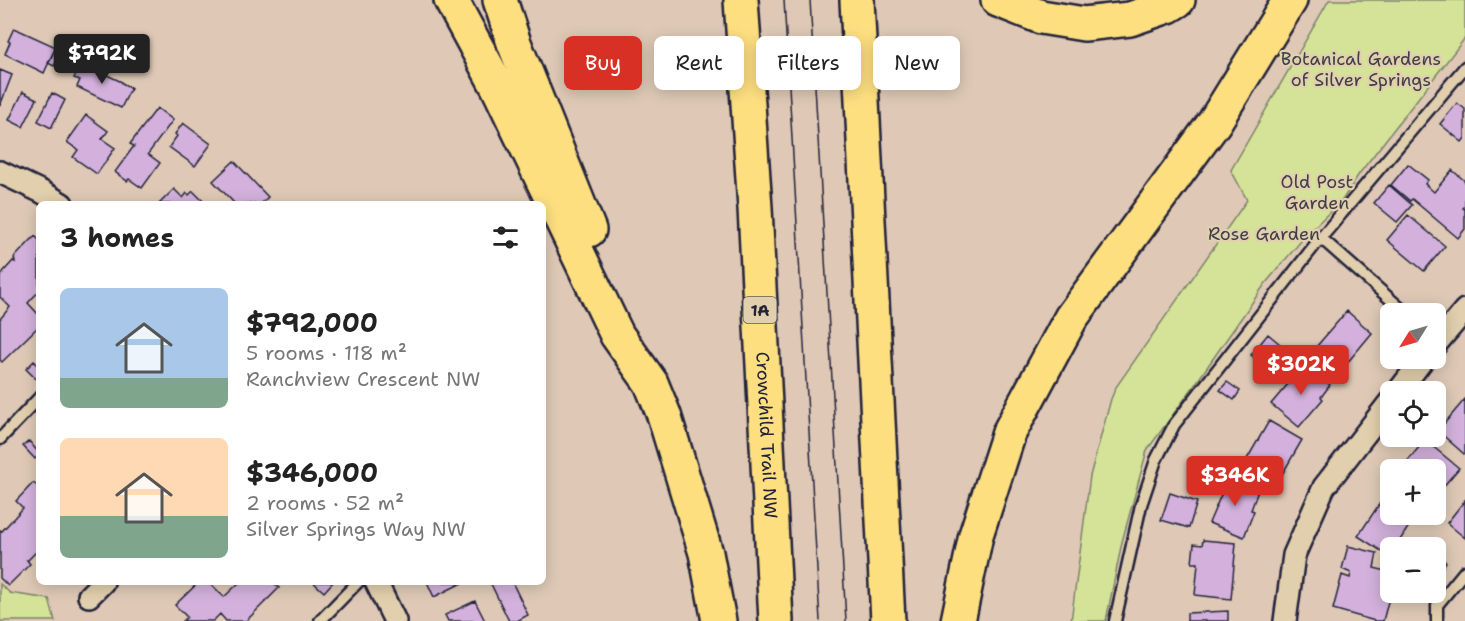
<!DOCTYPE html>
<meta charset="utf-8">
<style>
:root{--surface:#fff;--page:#f6f6f6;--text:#222;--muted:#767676;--accent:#d93025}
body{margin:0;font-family:"Shantell Sans",sans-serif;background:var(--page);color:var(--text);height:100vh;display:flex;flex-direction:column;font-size:22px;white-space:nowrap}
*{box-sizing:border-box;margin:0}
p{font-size:20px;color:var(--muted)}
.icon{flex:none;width:33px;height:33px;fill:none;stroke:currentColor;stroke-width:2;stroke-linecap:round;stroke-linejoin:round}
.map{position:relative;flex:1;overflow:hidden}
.details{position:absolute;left:36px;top:201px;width:510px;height:384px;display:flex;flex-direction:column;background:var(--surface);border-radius:9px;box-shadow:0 3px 15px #0003}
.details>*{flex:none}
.top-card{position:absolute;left:564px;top:36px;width:570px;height:54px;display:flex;gap:12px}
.needle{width:39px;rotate:233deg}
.controls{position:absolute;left:1380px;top:303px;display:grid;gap:12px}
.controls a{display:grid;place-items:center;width:66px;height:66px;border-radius:9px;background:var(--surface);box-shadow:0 3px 15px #0003;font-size:30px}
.price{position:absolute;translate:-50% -51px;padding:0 14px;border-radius:6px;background:var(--accent);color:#fff;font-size:20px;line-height:39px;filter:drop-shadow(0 2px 3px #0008)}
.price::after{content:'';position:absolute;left:50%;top:36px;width:18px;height:14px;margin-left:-9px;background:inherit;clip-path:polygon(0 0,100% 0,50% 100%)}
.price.on{background:#222;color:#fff}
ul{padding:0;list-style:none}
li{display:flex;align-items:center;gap:18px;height:150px;padding:0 24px}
li span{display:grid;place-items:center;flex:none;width:168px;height:120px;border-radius:9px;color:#555}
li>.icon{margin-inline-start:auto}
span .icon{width:72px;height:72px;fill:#fffc;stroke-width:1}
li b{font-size:26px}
h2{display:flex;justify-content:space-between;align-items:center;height:72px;padding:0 24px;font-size:26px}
.pill{padding:0 21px;border-radius:9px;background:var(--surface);box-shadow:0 3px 15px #0003;font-size:21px;line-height:54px}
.pill.on{background:var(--accent);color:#fff}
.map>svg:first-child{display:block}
.green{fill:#d4e397;stroke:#7b8269;stroke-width:1.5}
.building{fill:#d3b1dc;stroke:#22223b;stroke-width:1.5}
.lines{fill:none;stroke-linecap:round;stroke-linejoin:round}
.service-casing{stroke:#22223b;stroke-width:15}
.minor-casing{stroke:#22223b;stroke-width:26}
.motorway-casing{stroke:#22223b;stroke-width:38}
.service{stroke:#e2cfad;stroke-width:10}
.minor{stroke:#e2cfad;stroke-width:21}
.motorway{stroke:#fedf80;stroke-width:33}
.tram{stroke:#22223b;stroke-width:1.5}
.labels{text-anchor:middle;stroke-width:4.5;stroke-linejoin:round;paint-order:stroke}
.shield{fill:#e2cfad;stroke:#5c565d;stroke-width:1.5}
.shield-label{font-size:16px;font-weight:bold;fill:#22223b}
.park-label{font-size:18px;fill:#3d3f49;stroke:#e2cfad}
.street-label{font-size:18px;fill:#22223b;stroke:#e2cfad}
</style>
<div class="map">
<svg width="1465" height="621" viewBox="0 0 1465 621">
<rect width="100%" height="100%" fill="#dfc9b6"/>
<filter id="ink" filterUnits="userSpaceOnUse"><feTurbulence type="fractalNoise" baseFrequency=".0167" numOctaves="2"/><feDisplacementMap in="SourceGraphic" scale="12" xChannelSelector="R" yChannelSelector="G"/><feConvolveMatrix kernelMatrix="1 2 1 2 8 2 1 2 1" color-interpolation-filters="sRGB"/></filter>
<g filter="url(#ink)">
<path class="green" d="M1329 0H1465V38L1359 174 1343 199 1306 235 1265 284 1194 386 1147 450 1122 542 1106 621H1071L1090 476 1111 399 1116 387 1247 200 1231 170Z
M0 584 10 593 49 599 55 621H0Z"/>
<path class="building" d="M14 28 56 47 44 73 5 54 10 42 8 41Z
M56 47 63 50 54 66 48 63Z
M81 63 122 82V83L131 88 121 108 77 87 80 80 74 78 79 68H77L78 64 81 65Z
M0 70 12 75 0 106Z
M23 92 37 99 23 127 9 120Z
M52 93 65 100 51 128 38 121Z
M1457 103 1465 109V138L1462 142 1440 124Z
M157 108 173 120 148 154 160 163 142 188 129 179 127 181 115 172 134 146 130 144Z
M86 115 108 131 102 139 115 148 97 174 73 157 78 150 67 142Z
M183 123 211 144 195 166 169 147 177 136 175 134Z
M234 161 268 197 261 204H235L213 181Z
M1408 164 1428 180 1425 184 1434 192 1452 170 1465 181V206L1463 208 1465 209V229L1458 238 1412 199 1410 201 1391 185Z
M1389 185 1412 205 1397 222 1374 203Z
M174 189 183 198 187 193 189 195 193 191 206 204H159Z
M1408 215 1445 246 1424 271 1387 240Z
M35 236 39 240V291L28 303 39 315V326L2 362 0 360V319L10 307 0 297V277L3 273V272L13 261 15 262 14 258Z
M1347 311 1372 333 1342 369 1316 347Z
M1268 334 1291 353 1273 374 1251 355Z
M34 361 39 366V376L36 379 26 369Z
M1305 364 1330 385 1321 397 1323 399 1299 427 1271 404Z
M1227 382 1240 391 1234 400 1220 390Z
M1465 399V453L1464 454 1438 431Z
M1269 421 1302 440 1276 485 1243 466Z
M1425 440 1459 468 1436 495V470H1400Z
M29 441 39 453V455L35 459 23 446Z
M1229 476 1259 488 1251 510 1254 511 1244 537 1209 523Z
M33 483 39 487V549L28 560H27L30 564 8 586 0 578V530L2 531 23 508 16 501Z
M1170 493 1197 502 1189 528 1161 520Z
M1386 494 1390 497V514L1416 515 1395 548H1390V554L1389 556 1358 536Z
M1465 500V538L1447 523Z
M1203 540 1236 543 1231 599 1195 595 1198 563H1192L1194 544 1202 545Z
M1348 546 1377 553 1374 568 1390 572V592H1395L1394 597 1389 598 1383 621H1375L1333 609 1342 575 1350 578 1351 573 1342 569Z
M1436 555 1446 562 1436 577Z
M199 582H209L224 597 240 582H273L279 588 246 621H226L220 614 213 621H183L187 617 175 605Z
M313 582H333L324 592Z
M427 582H462V583L434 597Z
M490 582H512L528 615 517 621H509Z
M475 601 485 621H448L445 615Z
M1228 611V621H1187V613Z"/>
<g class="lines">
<g class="service-casing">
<path id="service" d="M1321 238 1407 314
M0 439 39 398
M320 621 358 582
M1115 621 1141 505 1156 460 1174 425 1315 245 1465 67
M1437 621V605L1465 571"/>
</g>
<g class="minor-casing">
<path id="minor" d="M0 172 42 192 62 204
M1436 344 1465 310
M1398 392 1424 358
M376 582 395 621
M89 596 103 582
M1285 621 1294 555 1324 487 1390 402"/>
</g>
<g class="motorway-casing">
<g id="motorway">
<path d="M451 0 498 87 617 335 651 383 664 415 706 553 719 621"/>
<path d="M500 0 514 43 589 230"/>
<path id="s1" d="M741 0 755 208 776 621"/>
<path d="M857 0 888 621"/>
<path d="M998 0 1041 17 1084 24 1130 19 1168 6 1178 0"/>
<path d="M958 621 976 535 1009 433 1071 318 1214 123 1290 0"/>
</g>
</g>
<use href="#service" class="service"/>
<use href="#minor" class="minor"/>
<use href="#motorway" class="motorway"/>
<path class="tram" d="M784 0 820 621
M810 0 846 621"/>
</g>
</g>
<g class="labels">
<rect class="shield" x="743.5" y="297" width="33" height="26" rx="4.5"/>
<g class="shield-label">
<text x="760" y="316">1A</text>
</g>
<g class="park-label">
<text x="1361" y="65">Botanical Gardens<tspan x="1361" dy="21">of Silver Springs</tspan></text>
<text x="1317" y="188">Old Post<tspan x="1317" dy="21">Garden</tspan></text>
<text x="1264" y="240">Rose Garden</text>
</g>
<g class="street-label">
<text dy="6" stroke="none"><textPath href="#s1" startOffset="436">Crowchild Trail NW</textPath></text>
</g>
</g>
</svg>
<div class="controls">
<a><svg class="needle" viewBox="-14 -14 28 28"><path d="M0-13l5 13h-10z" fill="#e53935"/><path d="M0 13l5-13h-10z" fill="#767676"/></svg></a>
<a><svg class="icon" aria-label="locate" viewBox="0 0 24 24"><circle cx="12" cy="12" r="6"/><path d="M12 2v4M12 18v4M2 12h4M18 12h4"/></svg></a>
<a>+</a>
<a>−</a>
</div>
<b class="price on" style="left:102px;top:85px">$792K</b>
<b class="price" style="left:1301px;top:396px">$302K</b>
<b class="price" style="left:1235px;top:507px">$346K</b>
<div class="top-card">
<a class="pill on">Buy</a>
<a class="pill">Rent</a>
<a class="pill">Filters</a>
<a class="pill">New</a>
</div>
<section class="details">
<h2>3 homes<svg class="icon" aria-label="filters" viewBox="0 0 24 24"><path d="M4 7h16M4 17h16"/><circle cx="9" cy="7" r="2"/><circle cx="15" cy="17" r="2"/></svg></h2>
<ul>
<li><span style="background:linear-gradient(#a9c7e8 75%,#7fa58c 0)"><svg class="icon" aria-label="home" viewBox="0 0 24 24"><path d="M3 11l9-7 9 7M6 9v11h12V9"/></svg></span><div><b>$792,000</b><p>5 rooms · 118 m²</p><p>Ranchview Crescent NW</p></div></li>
<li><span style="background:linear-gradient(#ffd9b3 65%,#7fa58c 0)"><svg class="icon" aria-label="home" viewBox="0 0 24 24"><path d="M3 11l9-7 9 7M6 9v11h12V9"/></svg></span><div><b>$346,000</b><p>2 rooms · 52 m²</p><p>Silver Springs Way NW</p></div></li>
</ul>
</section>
</div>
